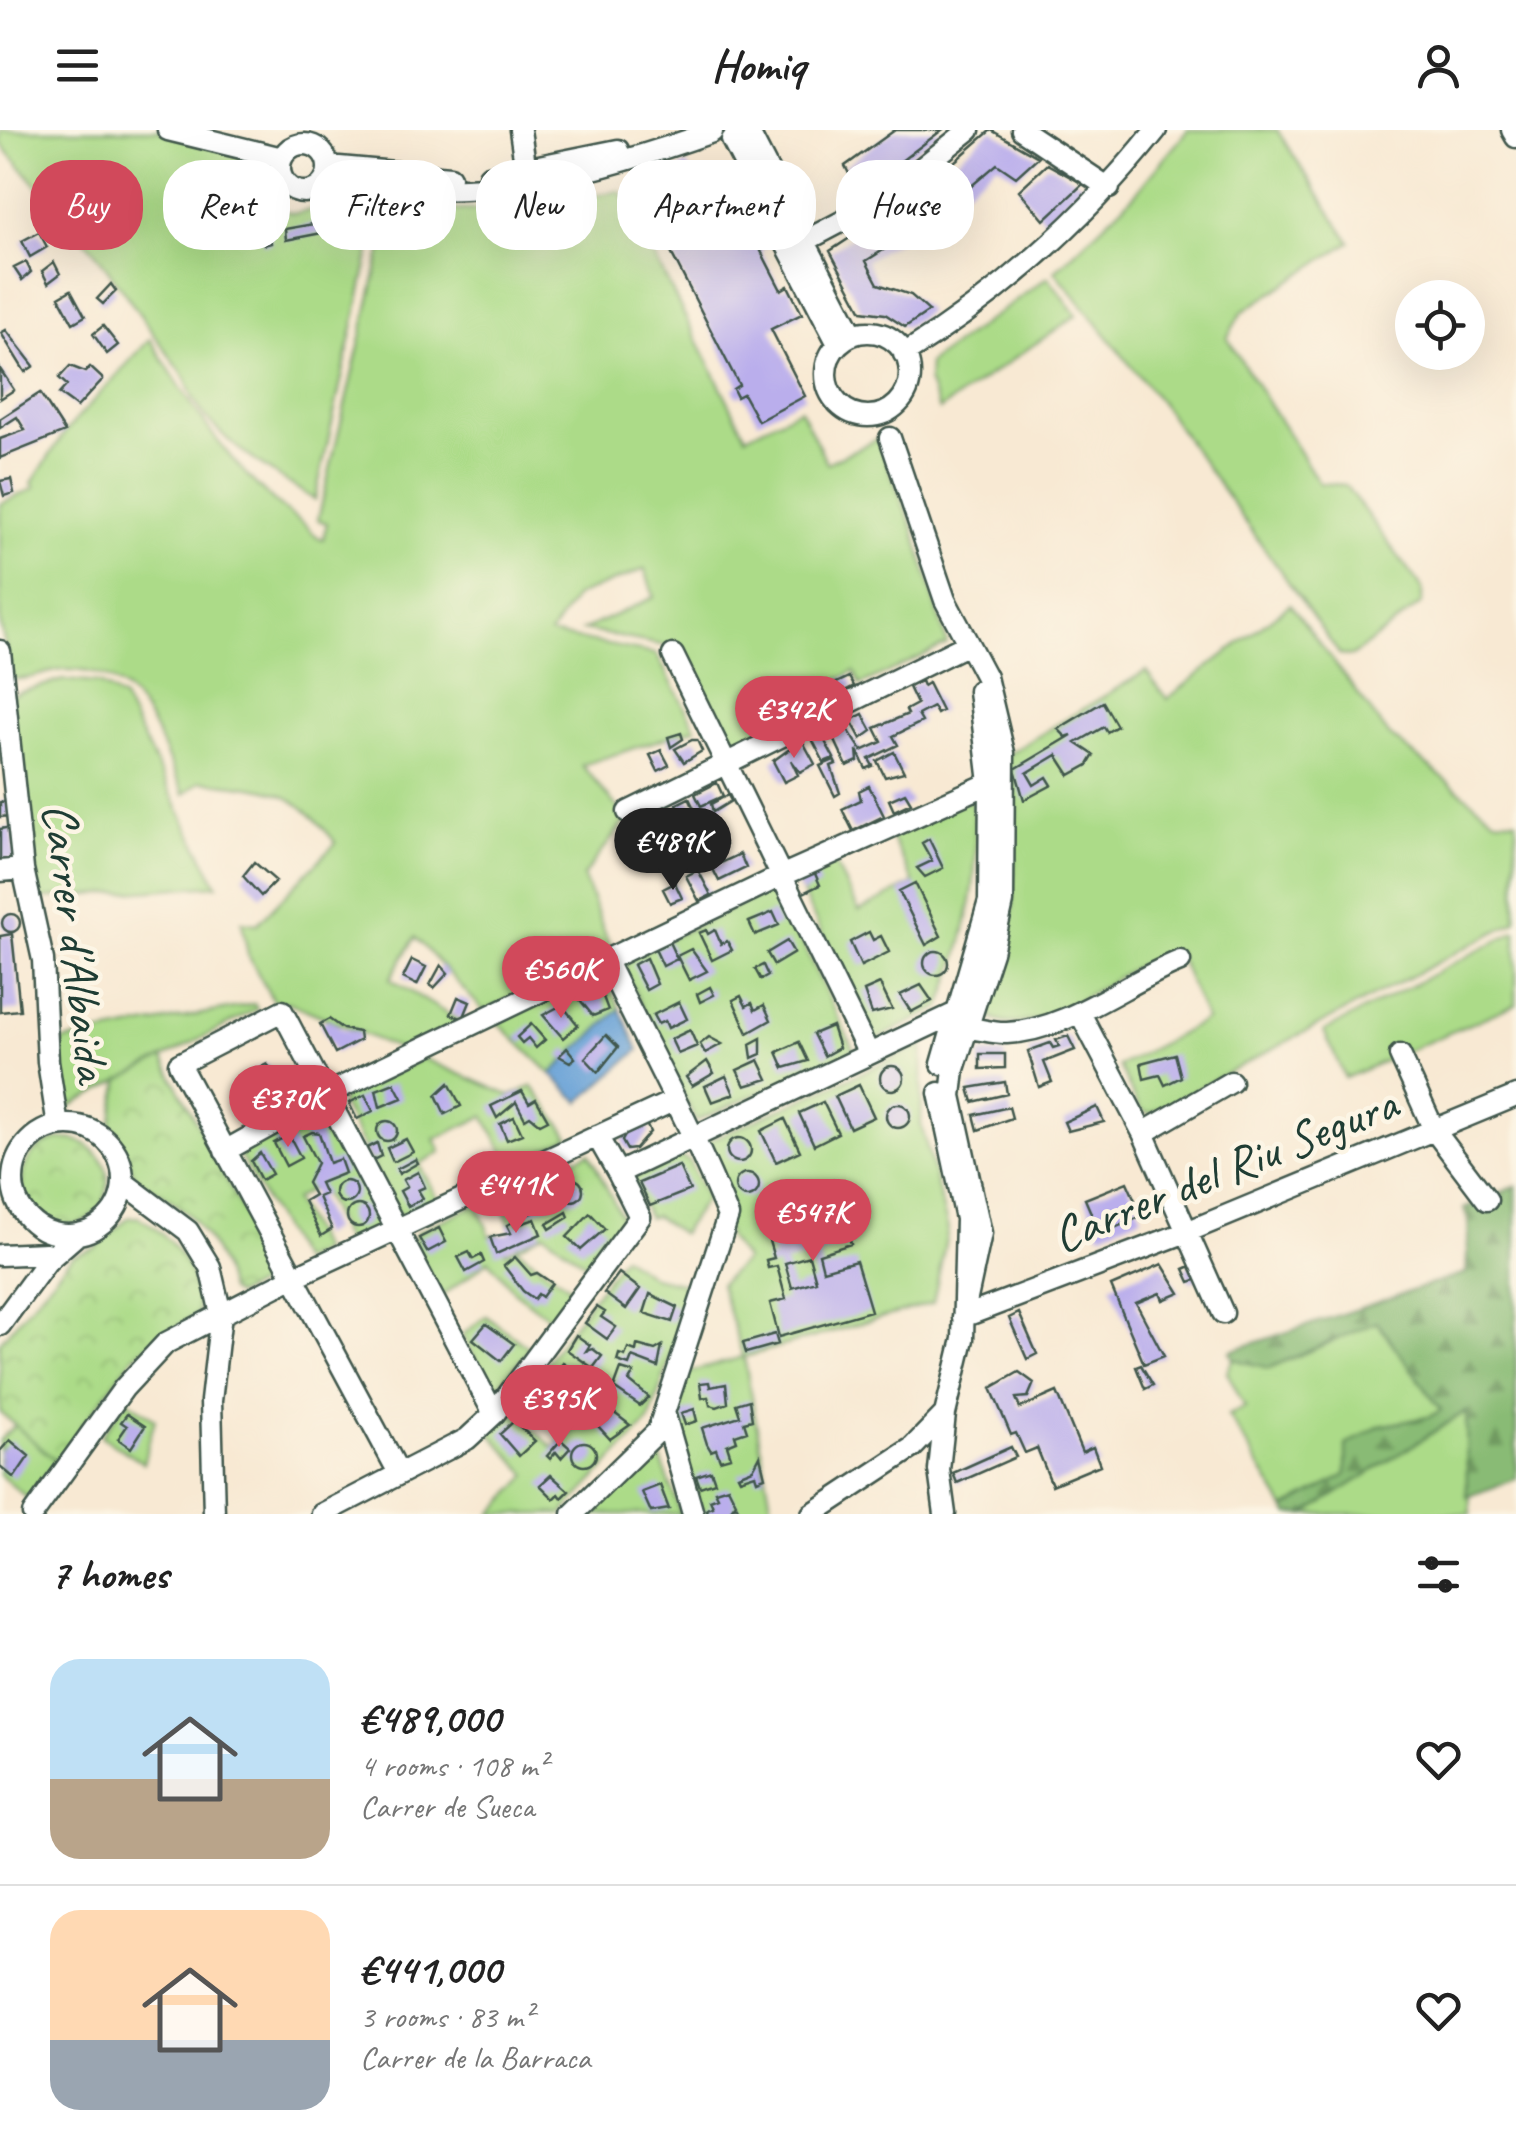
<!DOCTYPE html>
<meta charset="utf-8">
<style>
:root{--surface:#fff;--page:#f2f2f2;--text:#222;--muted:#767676;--line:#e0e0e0;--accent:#d1495b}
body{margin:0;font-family:Caveat,sans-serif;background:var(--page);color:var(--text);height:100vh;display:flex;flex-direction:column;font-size:38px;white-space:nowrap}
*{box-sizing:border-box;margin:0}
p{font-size:32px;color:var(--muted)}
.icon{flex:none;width:55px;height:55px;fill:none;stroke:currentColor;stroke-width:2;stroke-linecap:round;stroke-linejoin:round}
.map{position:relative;height:1384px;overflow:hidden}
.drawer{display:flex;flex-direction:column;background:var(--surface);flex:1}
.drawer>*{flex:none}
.banner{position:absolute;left:30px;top:30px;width:1000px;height:90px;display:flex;gap:20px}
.fabs{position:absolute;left:1395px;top:150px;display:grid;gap:20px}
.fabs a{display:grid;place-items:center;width:90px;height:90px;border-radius:50%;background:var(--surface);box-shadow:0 10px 40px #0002;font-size:50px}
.price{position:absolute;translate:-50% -85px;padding:0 22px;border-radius:35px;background:var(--accent);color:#fff;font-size:32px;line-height:65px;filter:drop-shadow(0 2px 5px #0008)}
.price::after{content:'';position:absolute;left:50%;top:60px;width:30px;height:22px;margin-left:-15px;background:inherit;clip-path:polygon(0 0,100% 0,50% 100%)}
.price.active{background:#222;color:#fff}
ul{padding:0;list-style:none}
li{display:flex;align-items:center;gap:30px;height:250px;padding:0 50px}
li+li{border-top:2px solid var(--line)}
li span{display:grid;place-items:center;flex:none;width:280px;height:200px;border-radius:30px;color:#555}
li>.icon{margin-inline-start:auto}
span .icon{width:120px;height:120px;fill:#fffc;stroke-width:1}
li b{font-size:42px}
h2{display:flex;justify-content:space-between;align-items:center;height:120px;padding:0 50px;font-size:42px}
.tag{padding:0 35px;border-radius:40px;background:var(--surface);box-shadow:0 10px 40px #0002;font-size:35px;line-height:90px}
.tag.active{background:var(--accent);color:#fff}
header{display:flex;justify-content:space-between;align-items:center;height:130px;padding:0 50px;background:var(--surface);font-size:45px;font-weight:700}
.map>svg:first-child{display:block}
.green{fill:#acdb88;stroke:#668c5e;stroke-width:2.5}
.forest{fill:url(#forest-firs);stroke:#547c54;stroke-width:2.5}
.park{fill:url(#park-crowns);stroke:#668c5e;stroke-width:2.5}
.water{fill:#67a1d7;stroke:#436f86;stroke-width:2.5}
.building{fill:#baaeec;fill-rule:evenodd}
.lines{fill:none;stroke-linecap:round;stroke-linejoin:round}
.minor-casing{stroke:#40574c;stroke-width:25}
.minor{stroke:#fff;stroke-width:20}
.labels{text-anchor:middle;stroke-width:9;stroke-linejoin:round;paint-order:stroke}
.street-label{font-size:50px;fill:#1f3d34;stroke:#fcf5e5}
</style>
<header><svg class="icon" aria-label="menu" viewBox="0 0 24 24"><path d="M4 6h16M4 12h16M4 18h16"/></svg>Homiq<svg class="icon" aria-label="person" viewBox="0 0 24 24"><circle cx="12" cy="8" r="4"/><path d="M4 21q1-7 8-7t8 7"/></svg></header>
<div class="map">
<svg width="1516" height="1384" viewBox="0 0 1516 1384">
<defs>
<pattern id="forest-firs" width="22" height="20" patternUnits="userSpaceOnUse" patternTransform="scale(2.5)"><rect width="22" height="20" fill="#89bb74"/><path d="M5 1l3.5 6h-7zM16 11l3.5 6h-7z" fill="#6f9960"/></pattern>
<pattern id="park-crowns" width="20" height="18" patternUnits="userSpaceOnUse" patternTransform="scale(2.5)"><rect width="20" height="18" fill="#acdb88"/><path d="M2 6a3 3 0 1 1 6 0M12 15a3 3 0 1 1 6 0" fill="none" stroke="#94bd76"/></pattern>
</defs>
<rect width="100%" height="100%" fill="#fcf5e5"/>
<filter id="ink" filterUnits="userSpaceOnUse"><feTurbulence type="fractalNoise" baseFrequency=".01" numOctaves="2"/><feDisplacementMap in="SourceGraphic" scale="20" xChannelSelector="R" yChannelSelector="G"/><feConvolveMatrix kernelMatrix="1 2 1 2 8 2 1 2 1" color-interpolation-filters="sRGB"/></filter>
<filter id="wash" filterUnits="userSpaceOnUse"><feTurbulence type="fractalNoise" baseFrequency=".0048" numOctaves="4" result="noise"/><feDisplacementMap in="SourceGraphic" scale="40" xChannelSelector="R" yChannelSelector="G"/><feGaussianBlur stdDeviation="2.25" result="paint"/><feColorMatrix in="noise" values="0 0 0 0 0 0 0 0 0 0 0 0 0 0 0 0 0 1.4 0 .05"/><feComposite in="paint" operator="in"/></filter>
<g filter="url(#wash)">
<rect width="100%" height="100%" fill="#f8e9d3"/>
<path class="green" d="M0 0H157L258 28 262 62C295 94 291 81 328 77 343 75 363 82 378 84L315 370C273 342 198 302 186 249L96 123 0 13Z
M1188 0H1277L1350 112 1242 182 1227 208 1319 353 1345 355 1422 458V473L1352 526 1340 525 1164 277 1055 141 1133 66Z
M621 61 746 306 800 279 827 333 877 309 914 400 947 514 861 555 854 541 827 556 833 569 732 618 677 518 583 500 654 467 645 439 576 466 550 504 656 524 696 598 582 635 627 689 583 746 611 819 484 881 415 807 390 849 462 893 401 920 290 873 273 871 248 825 242 792 257 794 336 713C290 655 272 660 201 651L184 664C155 606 143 539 66 540 48 540 30 551 12 549L0 492V374L35 358 32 353 65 302 150 209C192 277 234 346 301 392 311 398 313 407 323 409L327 393 318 390 391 80H492Z
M1048 147 1077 185 939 280 928 251 929 233Z
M1290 474 1388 604 1495 689 1516 690V791L1149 984 1140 979 1119 936 1206 890 1177 822C1163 827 1147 831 1133 838 1102 855 1020 917 987 884L1013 778 1016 676 1011 678 1007 625 1146 541 1167 569Z
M63 550 98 553 123 569 217 755 37 769 10 565Z
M971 669C985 739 965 812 941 877L875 910 795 749 833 730 859 781 914 753 889 703Z
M767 762 779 765 854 920 696 991 625 841 628 828Z
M1516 801V874L1345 948 1324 901Z
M597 844 606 850 620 879 551 944 497 892Z
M254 874 257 879 63 980 52 913Z
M923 915 921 994 948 1099 933 1173 744 1227 773 1384H702L674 1292 687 1243 743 1227 720 1154 745 1130 728 1108 706 1012Z
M422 928 511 966 532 956 570 1007 511 1035 484 986 435 1009 441 1022 419 1034 438 1070 399 1086 341 973 343 966Z
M319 978 326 981 385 1095 346 1113 319 1054 294 1070 322 1121 300 1131 236 1019Z
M589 1023 622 1088 589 1136 544 1103 518 1117 498 1064Z
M680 1027 689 1031 706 1068 681 1104 655 1086 648 1088 632 1048Z
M477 1074 490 1106 499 1104 506 1122 516 1118 573 1159 551 1189 515 1162 489 1130 441 1167 413 1113 417 1102Z
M623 1126 653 1147 694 1156 649 1291 562 1384H492L528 1345 489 1302 511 1280 554 1318 594 1274 543 1237Z
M486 1186 530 1218 494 1262 462 1205Z
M1377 1192 1441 1280 1429 1287 1380 1296 1347 1315 1346 1345 1285 1378 1228 1285 1245 1277 1227 1242 1233 1229 1269 1238Z
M127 1270 155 1289 143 1333 101 1306Z
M1467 1281 1471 1384H1305Z
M15 1295 56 1331 28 1369 0 1345V1310Z
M657 1318 681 1384H590L651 1320Z"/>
<path class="forest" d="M1516 1056V1349L1467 1367 1466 1281 1305 1384H1289L1285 1378 1346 1345V1315L1380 1296 1429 1287 1441 1280 1377 1192 1269 1238 1233 1229 1230 1221 1466 1143 1469 1093 1464 1079Z"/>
<path class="park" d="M163 928 274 1141 271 1149 236 1165 229 1161C217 1108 186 1072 136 1050L126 1023 110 999 120 950Z
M22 1052a43 43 0 1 1 86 0a43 43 0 1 1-86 0Z
M138 1087C174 1107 198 1142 198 1183L136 1224 56 1331 0 1282V1212L72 1126 94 1119 128 1088Z"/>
<path class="water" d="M620 879 639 920 580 972 551 944Z"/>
<g id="blocks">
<path class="building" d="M895 0H942L859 63 845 36Z
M991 0 1038 27 1016 47 997 34 934 88 866 131 878 154 911 165 929 181 905 197 885 184 862 181 830 121 917 64Z
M1047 34 1083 54 1044 90 1019 60Z
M687 35 722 104 753 89 767 116 761 121 781 160 788 156 802 184 771 199 805 266 758 291 743 264 737 267 733 259 739 255 639 60Z
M273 73 274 82 268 83 271 113 264 115 259 75Z
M325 92 327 102 286 110 285 99Z
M39 102 47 117 30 127 22 111Z
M26 132 31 142 22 150 14 138Z
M54 132 60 144 48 153 42 141Z
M111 154 116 161 103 174 97 169Z
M71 160 85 186 73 193 59 167Z
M103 196 118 215 107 224 93 204Z
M6 200 34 236 25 242 1 203Z
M70 236 85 242 90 237 103 249 77 277 59 264 67 255 59 248Z
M0 239 14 260 0 269Z
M40 263 65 302 0 328V309L25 300 17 287 0 298V289Z
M11 349 14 363 4 366 0 351Z
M849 547 854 556 837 565 832 555Z
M921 551 923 556 928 553 942 581 937 584 933 577 918 585 922 592 893 606 898 615 869 629 873 636 866 639 857 620 858 631 847 636 831 602 845 595 862 621 882 612 875 598 908 584 906 580 917 574 909 557Z
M1103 572 1117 596 1107 602 1104 597 1076 613 1094 625 1088 635 1070 645 1057 625 1027 643 1034 655 1047 647 1052 655 1024 670 1015 639 1072 605 1066 607 1058 599Z
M863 584 872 601 861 609 851 590Z
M681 603 683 609 671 617 668 607Z
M821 604 834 628 824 632 812 609Z
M692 610H697L702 621 684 632 675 619Z
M802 610 815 634 800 642 791 630 798 645 784 652 773 631Z
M661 620 669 635 658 641 650 625Z
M894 622 904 642 885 647 877 631Z
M834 630 836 634 831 636 840 663 835 666 820 636Z
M717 653 723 666 701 676 695 664Z
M869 656 884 686 853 701 842 679 861 670 859 661Z
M905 663 911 673 894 681 889 670Z
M728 665 731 671 713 682 711 674Z
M689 668 698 687 687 693 677 674Z
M8 671 10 686 0 687V672Z
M666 674 680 696 666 704 656 680Z
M719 696 725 715 707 724 698 707Z
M11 697 15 729 0 730V699Z
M691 698 696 708 695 718 688 705 681 708 678 702Z
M929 709 943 738 925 747 917 738 932 731 922 713Z
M673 712 681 727 672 731 668 723 653 734 648 725Z
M740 724 746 738 719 751 712 737Z
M254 732 276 751 261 766 243 746Z
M813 739 820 755 801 764 795 749Z
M698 740 711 765 699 771 686 746Z
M675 753 682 768 670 773 663 759Z
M915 753 941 806 926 815 899 761Z
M773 782 779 795 755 805 749 792Z
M2 793a9 9 0 1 1 18 0a9 9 0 1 1-18 0Z
M706 800 708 804 715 800 721 814 727 811 732 820 712 830 699 803Z
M869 802 873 810 881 806 889 822 861 836 850 812Z
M12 804 20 880 0 882V806Z
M787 811 794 823 774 835 767 823Z
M669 812 677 829 663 836 655 819Z
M691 819 707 841 689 850 677 826Z
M924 833a12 12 0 1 1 24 0a12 12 0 1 1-24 0Z
M646 828 657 854 646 860 633 835Z
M412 830 426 837 417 855 403 848Z
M441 835 448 843 434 858 430 855Z
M763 835 768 846 761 850 755 839Z
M880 854 892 879 872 884 864 861Z
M921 855 932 871 911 882 900 865Z
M710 857 714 865 700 872 697 864Z
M592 858 594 862 600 859 608 880 593 886 576 865Z
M741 866 746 876 752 873 755 880 764 875 771 890 748 903 733 870Z
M458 867 470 872 463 889 451 884Z
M679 872 687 889 668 898 665 891 658 894 653 885Z
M562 875 578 895 563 908 543 885Z
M329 889 343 899 359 902 360 910 335 923 320 894Z
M531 894 545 910 536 918 528 908 522 913 517 907Z
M832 896 839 918 824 926 813 904Z
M690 900 697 916 678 924 671 909Z
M606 905 618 917 598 942 585 928Z
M1068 906 1075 920 1044 932 1052 952 1039 957 1028 921 1050 913 1053 918 1059 916 1056 910Z
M709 907 722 914 705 923 700 914Z
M761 908V924L752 928 750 914Z
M799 912 808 931 784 938 777 922Z
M567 918 575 928 570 932 559 926Z
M980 924H1005V938L980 939Z
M1175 924 1181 947 1165 955 1160 945 1144 949 1141 933Z
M759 930 768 949 745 956 737 940Z
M707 931 714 943 692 956 686 947Z
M267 934 276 945 279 943 288 960 270 967 262 951 248 959 249 943Z
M880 948a12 12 0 1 1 24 0a12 12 0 1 1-24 0Z
M726 946 734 964 712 972 705 956Z
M1005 952 1007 964 973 972 969 958Z
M394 953 402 968 380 977 376 960Z
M449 953 461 976 445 984 436 965Z
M859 955 874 987 850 998 835 966Z
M522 961 529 973 536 969 548 990 540 994 530 986 525 989 516 972 497 988 491 976Z
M365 965 373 981 357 989 349 973Z
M823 972 838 1003 814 1015 799 983Z
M886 986a12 12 0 1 1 24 0a12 12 0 1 1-24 0Z
M1009 977 1012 988 978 1000 974 985Z
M1097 977 1104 992 1068 1001 1064 992Z
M514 987 522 1004 507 1010 500 994Z
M785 989 800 1021 776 1032 761 1001Z
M377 1001a10 10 0 1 1 20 0a10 10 0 1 1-20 0Z
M646 994 650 1002 635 1019 627 1020 622 1011 626 1004Z
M312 1002 319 1003 329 1033 340 1029 345 1043 320 1053 325 1064 318 1067 332 1099 321 1106 304 1071 314 1065 307 1053 317 1033 303 1006Z
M289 1005 301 1028 286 1036 274 1013Z
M727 1020a12 12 0 1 1 24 0a12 12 0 1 1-24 0Z
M406 1009 413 1022 393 1032 387 1018Z
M377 1013 381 1026 371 1031 365 1019Z
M260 1023 272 1044 261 1050 251 1031Z
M416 1029 418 1033 399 1044 397 1039Z
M679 1036 690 1060 650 1076 639 1053Z
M418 1042 425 1057 418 1060 423 1068 408 1076 400 1061 407 1057 403 1050Z
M735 1055a12 12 0 1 1 24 0a12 12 0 1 1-24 0Z
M561 1060a11 11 0 1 1 22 0a11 11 0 1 1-22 0Z
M833 1050 851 1114 819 1124 823 1140 856 1131 871 1181 779 1207 770 1173 786 1169 777 1136 768 1138 766 1130 774 1128 764 1094 781 1089 777 1075 785 1073 783 1065 791 1062 794 1070 826 1061 824 1053ZM806 1083 813 1106 805 1109 798 1085ZM809 1126 816 1151 792 1158 785 1133Z
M335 1062a11 11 0 1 1 22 0a11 11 0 1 1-22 0Z
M1127 1052 1142 1086 1100 1104 1085 1069Z
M548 1066 552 1074 528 1084 525 1077Z
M347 1086a11 11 0 1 1 22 0a11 11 0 1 1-22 0Z
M567 1082 569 1087 550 1099 547 1094Z
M590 1083 605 1099 581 1120 567 1107Z
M535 1089 541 1104 496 1124 490 1107 511 1103 507 1095 513 1092 515 1096Z
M439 1098 446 1112 427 1122 419 1108Z
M469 1122 473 1129 481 1125 484 1132 466 1142 458 1127Z
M515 1127 531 1145 537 1143 552 1153 542 1167 538 1164 534 1169 523 1161 504 1136Z
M1162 1134 1180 1163 1163 1170 1160 1163 1136 1173 1164 1226 1144 1234 1111 1156Z
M1193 1135 1199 1149 1190 1152 1184 1139Z
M619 1143 640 1159 626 1179 604 1163Z
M650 1164 677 1177 672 1192 644 1183Z
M597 1177 605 1182 601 1187 616 1197 607 1209 585 1193Z
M1019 1183 1037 1224 1027 1229 1009 1188Z
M486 1194 514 1214 501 1231 473 1209Z
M775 1204 778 1214 746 1223 743 1213Z
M576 1205 590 1215 586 1221 593 1219 602 1226 593 1238 567 1220Z
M637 1215 655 1220 662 1216 658 1237 632 1227 629 1235 617 1231 619 1224 625 1226 628 1218 636 1221Z
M563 1233 585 1249 576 1261 554 1245Z
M1141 1235 1153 1255 1145 1259 1136 1237Z
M621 1239 634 1243 629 1251 649 1267 640 1276 614 1258Z
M1019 1242 1034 1253 1028 1267 1016 1268 1020 1278 1057 1262 1082 1322 1093 1317 1100 1335 1052 1355 1037 1318 1025 1323 1016 1303 1011 1305 991 1258Z
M709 1252 710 1257 726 1254 728 1273 717 1277 710 1275 708 1267 702 1268 700 1253Z
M609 1254 615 1266 585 1292 581 1288Z
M749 1270 752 1290 744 1292 747 1301 735 1305 737 1311 727 1315 731 1327 720 1330 716 1319 711 1321 707 1314 702 1298 740 1286 736 1274Z
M694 1279 697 1291 685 1295 681 1283Z
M613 1282 630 1295 610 1309 598 1296Z
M127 1284 145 1296 131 1318 118 1309 127 1296 121 1292Z
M514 1291 535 1311 519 1326 500 1304Z
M10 1310 29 1326 14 1348 0 1336V1321Z
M561 1310 570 1318 561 1328 556 1322 550 1329 547 1326Z
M572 1324a12 12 0 1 1 24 0a12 12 0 1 1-24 0Z
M1011 1317 1016 1327 957 1353 953 1343Z
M760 1326 765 1347 757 1350 755 1344 740 1349 738 1345 753 1339Z
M711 1341 715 1352 700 1357 696 1346Z
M551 1345 569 1361 562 1368 559 1364 554 1369 540 1355Z
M660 1355 669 1379 651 1382 642 1362Z
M728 1357 736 1373 732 1378 737 1376 740 1384H708L707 1379 713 1377 710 1370 718 1367 715 1361Z"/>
</g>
</g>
<g filter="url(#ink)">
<use href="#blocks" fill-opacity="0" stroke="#40574c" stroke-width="2.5"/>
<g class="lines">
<g class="minor-casing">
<path id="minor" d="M168 0 282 28
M520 0 526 41
M1022 0 1109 58
M1512 0 1516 7
M749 3 853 205
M732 10 838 214
M280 38a24 24 0 1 1 48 0a24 24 0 1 1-48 0Z
M328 36 450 47
M489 46 618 20
M326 48C345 56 366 55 387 57 502 69 604 40 712 2
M805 111 879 72 969 0
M826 244a42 42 0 1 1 84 0a42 42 0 1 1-84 0Z
M904 224C1003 163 1084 90 1156 0
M890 308 945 470 986 547 1004 623 1003 772 992 822 954 939 951 966 981 1103 963 1187
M0 521 23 739 43 830 48 932 58 996
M673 525 869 924
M628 682 966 515
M0 741 23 739
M1080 883 1143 1003 1223 1183
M968 898C981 899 995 904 1007 903 1069 900 1124 853 1180 831
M1400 925 1434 1000 1487 1070
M942 934 989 771 990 653 979 561
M939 963 966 1089 963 1209 945 1284 939 1340 945 1384
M13 1050a55 55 0 1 1 110 0a55 55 0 1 1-110 0Z
M1143 1003 1231 952
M597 1006 618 1043
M225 1021 327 964 781 746 990 653
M123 1052 188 1101 210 1137 221 1184 211 1271 214 1384
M0 1125 46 1123
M963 1187 1189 1101 1516 966
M0 1195 47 1131 78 1104
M664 1282 693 1384
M399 1343 179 934 282 881 494 1284
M33 1384 124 1258 166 1213 294 1147 673 971
M322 1384 467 1309 494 1284 640 1087 618 1043 958 882
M573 1384 658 1301 728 1086C693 999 647 916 606 831
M812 1384 912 1318 945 1284"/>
</g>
<use href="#minor" class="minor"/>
</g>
</g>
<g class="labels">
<g class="street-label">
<text transform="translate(78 812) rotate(83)" y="18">Carrer d'Albaida</text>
<text transform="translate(1224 1038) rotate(-22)" y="18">Carrer del Riu Segura</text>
</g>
</g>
</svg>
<div class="fabs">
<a><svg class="icon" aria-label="locate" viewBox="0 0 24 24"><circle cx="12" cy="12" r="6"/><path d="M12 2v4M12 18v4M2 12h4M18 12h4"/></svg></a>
</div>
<b class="price" style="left:794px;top:631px">€342K</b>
<b class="price active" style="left:673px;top:763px">€489K</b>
<b class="price" style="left:561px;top:891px">€560K</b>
<b class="price" style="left:288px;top:1020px">€370K</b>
<b class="price" style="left:516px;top:1106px">€441K</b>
<b class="price" style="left:813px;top:1134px">€547K</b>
<b class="price" style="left:559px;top:1320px">€395K</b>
<div class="banner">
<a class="tag active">Buy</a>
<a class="tag">Rent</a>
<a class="tag">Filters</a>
<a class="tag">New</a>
<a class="tag">Apartment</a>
<a class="tag">House</a>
</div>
</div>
<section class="drawer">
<h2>7 homes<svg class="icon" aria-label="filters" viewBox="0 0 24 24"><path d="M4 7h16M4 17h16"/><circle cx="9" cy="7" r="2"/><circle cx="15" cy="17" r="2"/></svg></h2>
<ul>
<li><span style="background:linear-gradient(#bfe0f5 60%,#b9a48a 0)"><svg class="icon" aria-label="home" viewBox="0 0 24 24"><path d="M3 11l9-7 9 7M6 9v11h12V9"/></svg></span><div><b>€489,000</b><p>4 rooms · 108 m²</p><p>Carrer de Sueca</p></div><svg class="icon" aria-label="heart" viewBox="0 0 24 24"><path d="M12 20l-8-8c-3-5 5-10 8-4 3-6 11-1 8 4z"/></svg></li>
<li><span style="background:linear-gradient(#ffd9b3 65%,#9aa5b1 0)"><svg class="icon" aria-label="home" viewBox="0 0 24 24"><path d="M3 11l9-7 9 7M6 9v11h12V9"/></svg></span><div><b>€441,000</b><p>3 rooms · 83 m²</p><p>Carrer de la Barraca</p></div><svg class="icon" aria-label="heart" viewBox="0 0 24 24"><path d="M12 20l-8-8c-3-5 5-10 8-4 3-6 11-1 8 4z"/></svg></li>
</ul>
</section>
